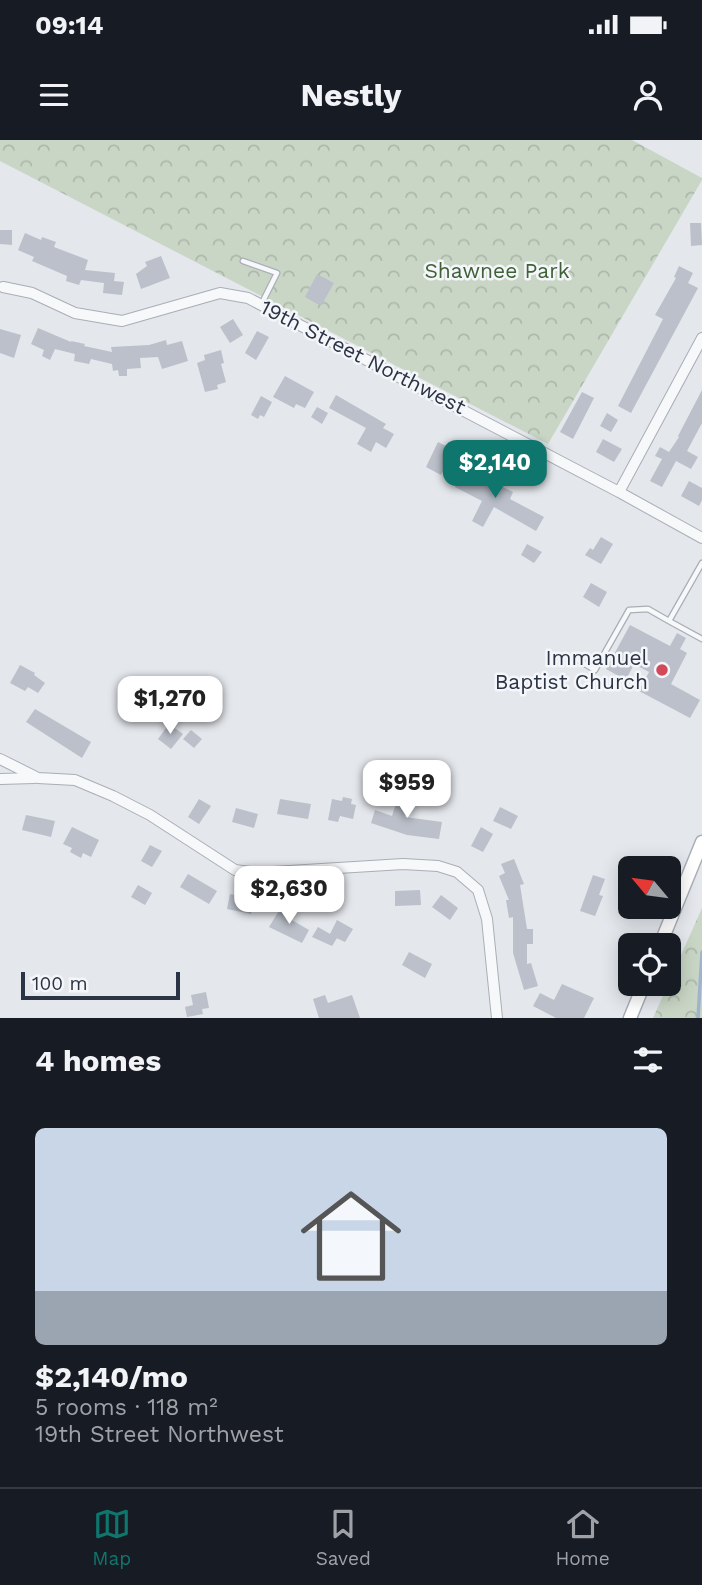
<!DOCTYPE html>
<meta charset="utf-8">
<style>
:root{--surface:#171b24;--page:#20242c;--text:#f1f3f6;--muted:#9ea1a6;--line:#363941;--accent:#0f766e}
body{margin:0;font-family:"Work Sans",sans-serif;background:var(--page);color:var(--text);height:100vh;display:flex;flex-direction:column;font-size:26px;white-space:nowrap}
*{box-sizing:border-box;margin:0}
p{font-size:23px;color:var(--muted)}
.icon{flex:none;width:38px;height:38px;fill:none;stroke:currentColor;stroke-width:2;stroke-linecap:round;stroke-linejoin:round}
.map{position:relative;height:878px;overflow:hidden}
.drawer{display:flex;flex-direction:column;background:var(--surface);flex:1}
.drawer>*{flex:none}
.needle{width:46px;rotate:299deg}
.buttons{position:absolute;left:618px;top:716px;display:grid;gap:14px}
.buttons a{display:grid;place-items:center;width:63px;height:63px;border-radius:10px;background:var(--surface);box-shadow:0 4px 18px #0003;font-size:35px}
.scale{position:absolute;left:21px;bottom:18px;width:159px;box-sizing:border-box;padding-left:7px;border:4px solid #2b3445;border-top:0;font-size:19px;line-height:24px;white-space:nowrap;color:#2b3445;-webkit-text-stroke:5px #f4f6f9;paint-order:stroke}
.price{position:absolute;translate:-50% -60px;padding:0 16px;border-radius:14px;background:#fff;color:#222;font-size:23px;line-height:46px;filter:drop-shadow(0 2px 4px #0008)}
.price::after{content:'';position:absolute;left:50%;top:42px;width:21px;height:16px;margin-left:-10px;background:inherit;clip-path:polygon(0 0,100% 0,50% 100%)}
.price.current{background:var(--accent);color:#fff}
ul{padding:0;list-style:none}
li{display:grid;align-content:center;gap:14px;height:371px;padding:0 35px}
li span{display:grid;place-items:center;height:217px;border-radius:10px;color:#555}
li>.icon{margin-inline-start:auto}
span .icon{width:126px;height:126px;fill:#fffc;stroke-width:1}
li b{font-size:30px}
h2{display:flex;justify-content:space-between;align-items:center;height:84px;padding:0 35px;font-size:30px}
.status{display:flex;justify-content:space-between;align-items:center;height:49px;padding:0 35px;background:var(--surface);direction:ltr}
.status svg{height:19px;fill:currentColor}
header{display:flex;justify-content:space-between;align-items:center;height:91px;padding:0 35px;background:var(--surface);font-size:32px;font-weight:700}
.dock{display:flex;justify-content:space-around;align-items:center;height:98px;border-top:2px solid var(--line);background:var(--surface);font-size:19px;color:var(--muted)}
.dock a{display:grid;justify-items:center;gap:4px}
.dock .current{color:var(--accent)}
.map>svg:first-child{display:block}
.park{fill:url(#park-crowns)}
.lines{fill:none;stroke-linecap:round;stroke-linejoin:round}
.stream{stroke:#9fb4cc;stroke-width:3.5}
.building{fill:#bbc0ca}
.lane-casing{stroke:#a9aeb7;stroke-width:7}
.street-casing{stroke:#a9aeb7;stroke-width:12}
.secondary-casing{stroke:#a9aeb7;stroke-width:15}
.lane{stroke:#f7f8fa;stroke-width:4.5}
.street{stroke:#f7f8fa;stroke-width:10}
.secondary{stroke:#fff;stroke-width:12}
.poi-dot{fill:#d1495b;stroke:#f4f6f9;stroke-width:2.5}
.labels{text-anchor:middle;stroke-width:5;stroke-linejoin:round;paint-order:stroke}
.park-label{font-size:21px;fill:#3f6138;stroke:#f4f6f9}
.street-label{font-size:21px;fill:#2b3445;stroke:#f4f6f9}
.poi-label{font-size:21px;fill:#2b3445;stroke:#f4f6f9;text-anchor:end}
</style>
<div class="status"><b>09:14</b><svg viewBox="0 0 49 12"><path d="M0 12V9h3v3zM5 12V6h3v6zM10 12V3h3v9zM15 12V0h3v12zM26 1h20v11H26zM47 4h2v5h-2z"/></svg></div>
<header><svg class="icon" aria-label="menu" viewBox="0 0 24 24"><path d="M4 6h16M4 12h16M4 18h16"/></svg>Nestly<svg class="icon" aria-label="person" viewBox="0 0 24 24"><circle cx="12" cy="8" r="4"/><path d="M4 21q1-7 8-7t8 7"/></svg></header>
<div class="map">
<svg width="702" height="878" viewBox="0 0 702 878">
<defs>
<pattern id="park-crowns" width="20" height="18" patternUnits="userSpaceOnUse" patternTransform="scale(1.75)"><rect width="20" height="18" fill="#c9d6c5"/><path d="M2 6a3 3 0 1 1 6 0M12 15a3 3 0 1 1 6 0" fill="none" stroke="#adb8ab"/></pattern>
</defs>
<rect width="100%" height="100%" fill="#e4e7ec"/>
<path class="park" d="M0 0H632L702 38V40L548 304 0 21Z
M702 768V878H653Z"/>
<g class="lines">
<path class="stream" d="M698 878 702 812"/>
</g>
<path class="building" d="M690 83H701L702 105 691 106Z
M0 90H12V105L0 104Z
M25 93 41 100 42 97 56 102 54 107 88 120 85 130 115 133 114 141 124 142 122 155 103 153 104 143 81 140 79 145 66 141 67 136 32 121 34 117 18 110Z
M161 116 170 138 141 149 136 134 147 126 145 122Z
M679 126 693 133 688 143 698 148 631 273 618 266 663 179 655 175 676 138 674 137Z
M317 134 334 143 321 166 305 157Z
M233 179 243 195 230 203 220 187Z
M38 188 71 202V201L85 204 84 206 112 212 111 207 149 205 166 200 167 205 182 201 188 221 162 229 158 217 140 218 141 228 127 229V236H119L118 230 113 231 112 224 91 219 89 224 74 221 75 214 55 209 50 220 42 216 44 210 31 204Z
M0 189 21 195 14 218 0 213Z
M257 191 269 197 256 220 245 213Z
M221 210 224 223 221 224 226 242 217 245 218 249 205 252 197 223 205 220 204 215Z
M285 236 314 252 305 268 296 264 294 268 273 257Z
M702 250V283L687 311 698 317 691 329 676 321 662 347 650 341 662 319 655 316 660 307 669 312 679 297 678 296Z
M582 252 594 258 573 299 560 292Z
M336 255 386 284 383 288 394 294 386 308 376 302 371 312 357 304 366 288 329 268Z
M261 256 272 262 264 277 260 275 258 279 251 275Z
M317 267 328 273 322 284 311 277Z
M607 273 618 280 611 292 600 286Z
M603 299 622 309 614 322 596 312Z
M438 302 454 310 441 335 426 327Z
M465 328 513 352 510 359 544 377 536 391 494 367 483 387 472 381 482 361 455 347Z
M689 341 702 348V360L699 366 681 356Z
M601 397 613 404 601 424 585 415 590 408 593 410Z
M527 404 542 412 534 423 521 415Z
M591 443 607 452 599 467 583 457Z
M630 485 670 506 677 493 686 498 680 509 687 513 671 544 700 560 690 578 639 551 649 532 634 524 626 540 606 529Z
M20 525 35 533 34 535 45 543 38 553 28 547 25 551 10 543Z
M35 569 91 602 82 618 26 582Z
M169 584 183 594 171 609 158 599Z
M191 590 202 599 194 608 183 599Z
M403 648 413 651 405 677 442 682 439 699 407 695 371 683 375 670 392 676 399 654H402Z
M343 657 352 659 351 664 356 665 353 679 340 676 338 682 328 680 332 659 342 661Z
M199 659 211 666 199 684 188 677Z
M280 659 311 664 308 679 277 674Z
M500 667 518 676 511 689 493 681Z
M236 668 258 674 254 688 232 682Z
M26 675 55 681 51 697 22 690Z
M72 687 99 700 91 717 83 713 81 718 70 712 72 708 63 704Z
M481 687 493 694 483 712 471 706Z
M150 705 162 711 152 727 141 721Z
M514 719 524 744 520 745 527 789H533V804H527V824L531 823 538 846 524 850 513 813V777L509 778 506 760H509L499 736 505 733 501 724Z
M188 734 217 751 209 764 180 747Z
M593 735 605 739 599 755 603 756 595 776 580 771Z
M138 745 152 753 145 765 131 757Z
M420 750 421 765 395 766V751Z
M230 754 254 759 251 774 227 769Z
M441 755 458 768 450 780 432 767Z
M282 766 293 772 290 779 309 790 302 803 269 787Z
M337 780 353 789 345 802 332 796 337 798 332 806 312 797 318 787 330 794Z
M409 812 432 824 425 838 402 825Z
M562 844 594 858 584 878H556L533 866 540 853 554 860Z
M206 852 209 868 202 869 203 874 187 877 185 867 193 865 191 855Z
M325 855 328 863 352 855 360 878H319L313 859Z"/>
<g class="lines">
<g class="lane-casing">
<path id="lane" d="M243 121 277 133 262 163
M702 423 669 481 702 499
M575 518 595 530 629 470 648 469 669 481"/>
</g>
<g class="street-casing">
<path id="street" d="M3 147 32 153 75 173 122 181 220 153 248 158 619 352 702 398
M619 352 702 198
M0 619 38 638 75 640 113 656 150 675 235 730 257 733 403 724 438 726 457 732 478 750 487 779 497 878
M0 639 34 638"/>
</g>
<g class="secondary-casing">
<path id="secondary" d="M660 805 702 702
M630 878 644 844"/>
</g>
<use href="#lane" class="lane"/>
<use href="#street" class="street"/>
<use href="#secondary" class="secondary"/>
</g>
<circle class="poi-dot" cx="662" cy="530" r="7"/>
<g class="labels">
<g class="park-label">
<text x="497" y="138">Shawnee Park</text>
</g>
<g class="street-label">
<text transform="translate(363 217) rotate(27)" y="7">19th Street Northwest</text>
</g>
<g class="poi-label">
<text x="648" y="525">Immanuel<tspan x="648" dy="24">Baptist Church</tspan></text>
</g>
</g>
</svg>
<div class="buttons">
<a><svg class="needle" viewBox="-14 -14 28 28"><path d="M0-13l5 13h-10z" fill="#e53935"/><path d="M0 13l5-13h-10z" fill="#9ea1a6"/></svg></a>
<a><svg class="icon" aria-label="locate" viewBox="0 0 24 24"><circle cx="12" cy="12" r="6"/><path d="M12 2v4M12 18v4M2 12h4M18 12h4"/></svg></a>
</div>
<div class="scale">100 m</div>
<b class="price current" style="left:495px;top:360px">$2,140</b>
<b class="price" style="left:170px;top:596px">$1,270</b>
<b class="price" style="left:407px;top:680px">$959</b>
<b class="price" style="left:289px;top:786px">$2,630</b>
</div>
<section class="drawer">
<h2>4 homes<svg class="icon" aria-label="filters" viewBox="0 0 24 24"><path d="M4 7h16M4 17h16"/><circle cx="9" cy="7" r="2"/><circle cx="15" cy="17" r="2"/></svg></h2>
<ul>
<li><span style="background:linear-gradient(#c9d6e8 75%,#9aa5b1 0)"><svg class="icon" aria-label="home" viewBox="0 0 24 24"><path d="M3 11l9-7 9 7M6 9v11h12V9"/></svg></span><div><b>$2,140/mo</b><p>5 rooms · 118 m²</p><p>19th Street Northwest</p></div></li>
</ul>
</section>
<nav class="dock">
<a class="current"><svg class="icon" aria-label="map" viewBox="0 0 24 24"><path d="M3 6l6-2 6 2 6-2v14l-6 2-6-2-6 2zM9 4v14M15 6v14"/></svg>Map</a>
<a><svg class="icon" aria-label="saved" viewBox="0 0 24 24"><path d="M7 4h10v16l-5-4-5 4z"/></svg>Saved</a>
<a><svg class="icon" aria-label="home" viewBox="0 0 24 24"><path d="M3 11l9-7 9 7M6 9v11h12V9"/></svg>Home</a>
</nav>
